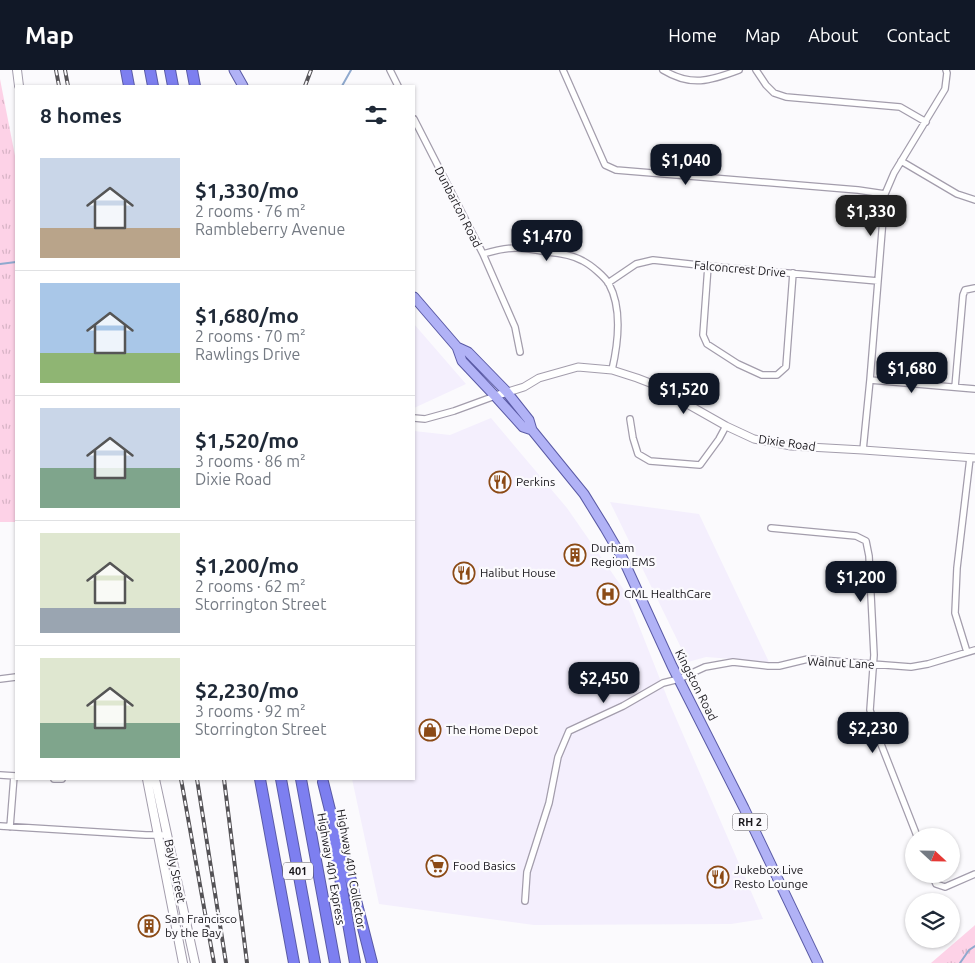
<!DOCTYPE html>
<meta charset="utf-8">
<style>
:root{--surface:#fff;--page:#f6f6f7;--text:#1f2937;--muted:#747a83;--line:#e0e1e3;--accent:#111827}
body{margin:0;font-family:Ubuntu,sans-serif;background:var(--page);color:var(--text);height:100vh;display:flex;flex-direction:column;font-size:19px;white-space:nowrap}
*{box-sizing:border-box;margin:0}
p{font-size:16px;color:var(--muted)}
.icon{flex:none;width:28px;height:28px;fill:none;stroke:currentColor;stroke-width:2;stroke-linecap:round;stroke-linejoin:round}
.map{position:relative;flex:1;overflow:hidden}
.panel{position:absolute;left:15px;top:15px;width:400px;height:695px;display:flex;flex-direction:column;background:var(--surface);border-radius:0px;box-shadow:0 1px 4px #0004}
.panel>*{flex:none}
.needle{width:32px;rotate:112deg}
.controls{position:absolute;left:905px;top:758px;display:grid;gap:10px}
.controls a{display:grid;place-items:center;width:55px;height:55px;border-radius:50%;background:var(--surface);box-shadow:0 1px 4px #0004;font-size:25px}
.price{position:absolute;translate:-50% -42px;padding:0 11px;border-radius:10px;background:var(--accent);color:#fff;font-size:16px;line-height:32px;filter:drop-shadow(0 1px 2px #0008)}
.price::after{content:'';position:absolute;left:50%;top:30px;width:15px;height:11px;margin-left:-8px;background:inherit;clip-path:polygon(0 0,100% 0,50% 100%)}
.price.selected{background:#222;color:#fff}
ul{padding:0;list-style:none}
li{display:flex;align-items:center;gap:15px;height:125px;padding:0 25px}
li+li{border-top:1px solid var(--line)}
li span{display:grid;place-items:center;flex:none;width:140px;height:100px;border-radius:0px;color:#555}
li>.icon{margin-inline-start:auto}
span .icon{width:60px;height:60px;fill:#fffc;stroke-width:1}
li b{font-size:21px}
h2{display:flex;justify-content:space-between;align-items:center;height:60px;padding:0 25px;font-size:21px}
header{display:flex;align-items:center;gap:30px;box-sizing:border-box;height:70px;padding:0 25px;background:var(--accent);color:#fff}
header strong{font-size:24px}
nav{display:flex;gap:28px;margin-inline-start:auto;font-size:18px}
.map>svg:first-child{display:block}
.built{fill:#f4effd}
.park{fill:url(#park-tufts)}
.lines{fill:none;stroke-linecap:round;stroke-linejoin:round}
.stream{stroke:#8fa9ce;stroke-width:2}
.minor-casing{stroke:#a39dac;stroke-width:8}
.tertiary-casing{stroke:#a39dac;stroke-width:9}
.secondary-casing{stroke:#a39dac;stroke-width:10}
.primary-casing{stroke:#5a5aa5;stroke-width:11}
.motorway-casing{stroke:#5a5aa5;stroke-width:12}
.minor{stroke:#fff;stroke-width:5.5}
.tertiary{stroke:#fff;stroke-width:7}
.secondary{stroke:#fff;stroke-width:8}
.primary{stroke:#b1b2f6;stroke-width:9}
.motorway{stroke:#7d7ff0;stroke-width:10}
.rail-casing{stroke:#545256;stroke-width:4}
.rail{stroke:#fbfafd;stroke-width:2;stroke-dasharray:5.5;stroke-linecap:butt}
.labels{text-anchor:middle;stroke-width:4.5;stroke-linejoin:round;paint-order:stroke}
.shield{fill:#fbfafd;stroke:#5c5a5f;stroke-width:1}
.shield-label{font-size:11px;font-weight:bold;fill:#18161b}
.street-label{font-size:12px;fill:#18161b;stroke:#fbfafd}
.poi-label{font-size:12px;fill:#18161b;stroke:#fbfafd;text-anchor:start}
</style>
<header>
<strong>Map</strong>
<nav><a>Home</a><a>Map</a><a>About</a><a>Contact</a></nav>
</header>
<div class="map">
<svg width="975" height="893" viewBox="0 0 975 893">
<defs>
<pattern id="park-tufts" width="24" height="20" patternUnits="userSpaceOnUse" patternTransform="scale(1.25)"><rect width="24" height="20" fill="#fdd2e7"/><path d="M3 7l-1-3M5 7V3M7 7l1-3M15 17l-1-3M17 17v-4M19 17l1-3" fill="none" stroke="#d8b4c6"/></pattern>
</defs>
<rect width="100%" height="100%" fill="#fbfafd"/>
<path class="built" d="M414 254 466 314 414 338Z
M491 348 567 438 626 523 669 632 763 849 731 854 534 855 379 834 352 709H414V361L450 365Z
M610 432 699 444 769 592 706 587 688 592Z"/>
<path class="park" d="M0 9 16 91V452H0Z
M975 855V893H931L974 856Z"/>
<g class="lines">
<path class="stream" d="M342 16 351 0
M0 194 16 192
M960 893 969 880 975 876"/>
<g class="minor-casing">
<path id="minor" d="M390 0 398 16
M563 0 605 95 616 100 858 120 885 124
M663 0C691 17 710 11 739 0
M756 0 766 15 774 23 786 27 900 37 926 52
M414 49 483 184 515 257 520 282
M901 91 957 124 975 130
M483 184C493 181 505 178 516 178 526 178 537 180 547 182 559 183 573 185 583 191 591 195 605 207 609 214 622 238 618 274 612 300
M708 196 703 265 707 274 738 294 762 305H777L786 297 793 203
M608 213 636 194 653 190 708 196 878 211
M870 310 975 319
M955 317 963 225 965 220 975 218
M414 348 425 349 454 341 495 326
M630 349 633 368 638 384 650 391 700 395 719 369 726 356
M863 380 870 310 885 124 894 103 945 19 947 3 946 0
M771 458 856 466 866 471 869 486 874 585 870 640 879 669 917 766
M967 582 955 543 957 498 970 388
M0 609 16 607
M0 705 16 706
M54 709H62
M0 756 146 765H167
M10 757 14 706
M932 804 936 814 945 817 975 804
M525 831 527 802 549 733 558 687 569 661 623 636 663 613 679 609 705 597 733 592 768 596H779L808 589 911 597 928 594 975 580"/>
</g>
<g class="tertiary-casing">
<path id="tertiary" d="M495 326 524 317 539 308 578 297 612 300 637 308 650 313 726 356 754 369 791 376 863 380 975 388"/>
</g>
<g class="secondary-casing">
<path id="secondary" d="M17 0 19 16
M147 709 183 893
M155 709 195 893"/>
</g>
<g class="primary-casing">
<path id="primary" d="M234 0 243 16
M414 227 457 277 468 282 506 321 529 350 532 360 584 424 605 458 623 489 672 596 744 738 818 893
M457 277 462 291 495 326 523 357 532 360"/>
</g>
<g class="motorway-casing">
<path id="motorway" d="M126 0 129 16
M150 0 153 16
M170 0 173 16
M192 0 195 16
M260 709 294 893
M281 709 315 893
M301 709 335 893
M323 712 332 748 348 799 372 893
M333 768 355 893"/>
</g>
<use href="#minor" class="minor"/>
<use href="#tertiary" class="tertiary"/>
<use href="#secondary" class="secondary"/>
<use href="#primary" class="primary"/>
<use href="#motorway" class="motorway"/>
<g class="rail-casing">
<path id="rail" d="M56 0 59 16
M65 0 68 16
M305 16 311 0
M181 709 214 893
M197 709 226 893
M224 709 247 893"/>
</g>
<use href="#rail" class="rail"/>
</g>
<defs>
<g id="restaurant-ring" transform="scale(1.125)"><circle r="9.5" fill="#fbfafd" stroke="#8b4a15" stroke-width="1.5"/><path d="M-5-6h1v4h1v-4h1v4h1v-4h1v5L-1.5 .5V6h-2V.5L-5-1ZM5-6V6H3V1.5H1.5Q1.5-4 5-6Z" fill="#8b4a15"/></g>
<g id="building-ring" transform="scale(1.125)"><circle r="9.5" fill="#fbfafd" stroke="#8b4a15" stroke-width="1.5"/><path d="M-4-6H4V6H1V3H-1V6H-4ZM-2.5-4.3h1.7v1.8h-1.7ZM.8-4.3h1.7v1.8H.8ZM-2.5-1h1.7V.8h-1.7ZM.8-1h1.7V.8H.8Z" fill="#8b4a15"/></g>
<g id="hospital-ring" transform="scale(1.125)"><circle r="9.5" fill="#fbfafd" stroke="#8b4a15" stroke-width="1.5"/><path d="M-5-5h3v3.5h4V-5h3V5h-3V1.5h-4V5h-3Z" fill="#8b4a15"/></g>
<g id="shop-ring" transform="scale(1.125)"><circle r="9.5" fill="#fbfafd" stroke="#8b4a15" stroke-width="1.5"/><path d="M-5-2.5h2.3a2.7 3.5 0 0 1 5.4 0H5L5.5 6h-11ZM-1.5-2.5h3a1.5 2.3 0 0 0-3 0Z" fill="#8b4a15"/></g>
<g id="supermarket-ring" transform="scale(1.125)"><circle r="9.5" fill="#fbfafd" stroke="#8b4a15" stroke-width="1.5"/><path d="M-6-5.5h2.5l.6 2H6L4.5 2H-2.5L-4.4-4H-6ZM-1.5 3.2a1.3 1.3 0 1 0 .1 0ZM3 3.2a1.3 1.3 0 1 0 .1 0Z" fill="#8b4a15"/></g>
</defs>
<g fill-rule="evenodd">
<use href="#restaurant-ring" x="500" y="412"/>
<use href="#building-ring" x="575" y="485"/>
<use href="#restaurant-ring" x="464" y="503"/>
<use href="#hospital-ring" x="608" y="524"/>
<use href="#shop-ring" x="430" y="660"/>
<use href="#supermarket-ring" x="437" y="796"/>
<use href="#restaurant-ring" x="718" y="807"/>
<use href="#building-ring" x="149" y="856"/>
</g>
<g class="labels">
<g class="shield">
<rect x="732.5" y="743.5" width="35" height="17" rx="4"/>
<rect x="283" y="792.5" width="30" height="17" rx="4"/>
</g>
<g class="shield-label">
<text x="750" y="756">RH 2</text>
<text x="298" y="805">401</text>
</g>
<g class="street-label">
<text transform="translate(458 137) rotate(63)" y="4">Dunbarton Road</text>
<text transform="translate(740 199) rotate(5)" y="4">Falconcrest Drive</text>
<text transform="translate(787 373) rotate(8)" y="4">Dixie Road</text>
<text transform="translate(841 593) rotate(3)" y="4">Walnut Lane</text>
<text transform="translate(696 615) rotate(63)" y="4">Kingston Road</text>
<text transform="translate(331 799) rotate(80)" y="4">Highway 401 Express</text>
<text transform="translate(351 799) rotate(80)" y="4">Highway 401 Collector</text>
<text transform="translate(175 801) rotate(78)" y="4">Bayly Street</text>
</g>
<g class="poi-label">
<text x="516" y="416">Perkins</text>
<text x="591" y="482">Durham<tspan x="591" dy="14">Region EMS</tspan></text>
<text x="480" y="507">Halibut House</text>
<text x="624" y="528">CML HealthCare</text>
<text x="446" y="664">The Home Depot</text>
<text x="453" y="800">Food Basics</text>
<text x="734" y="804">Jukebox Live<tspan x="734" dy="14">Resto Lounge</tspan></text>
<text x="165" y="853">San Francisco<tspan x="165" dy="14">by the Bay</tspan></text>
</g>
</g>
</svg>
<div class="controls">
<a><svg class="needle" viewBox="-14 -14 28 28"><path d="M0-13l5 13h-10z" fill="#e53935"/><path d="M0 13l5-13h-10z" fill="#747a83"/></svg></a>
<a><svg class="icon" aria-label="layers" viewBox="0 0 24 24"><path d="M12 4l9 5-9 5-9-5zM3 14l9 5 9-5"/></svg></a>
</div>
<b class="price" style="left:686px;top:116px">$1,040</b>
<b class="price selected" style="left:871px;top:167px">$1,330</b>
<b class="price" style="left:547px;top:192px">$1,470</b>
<b class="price" style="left:912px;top:324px">$1,680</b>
<b class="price" style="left:684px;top:345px">$1,520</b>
<b class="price" style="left:861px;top:533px">$1,200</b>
<b class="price" style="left:604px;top:634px">$2,450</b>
<b class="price" style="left:873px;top:684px">$2,230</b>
<section class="panel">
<h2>8 homes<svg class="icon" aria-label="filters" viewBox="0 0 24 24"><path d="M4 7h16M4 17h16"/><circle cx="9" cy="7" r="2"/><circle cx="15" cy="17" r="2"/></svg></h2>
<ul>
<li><span style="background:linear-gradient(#c9d6e8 70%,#b9a48a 0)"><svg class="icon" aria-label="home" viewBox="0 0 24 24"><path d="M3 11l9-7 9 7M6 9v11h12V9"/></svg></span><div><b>$1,330/mo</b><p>2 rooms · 76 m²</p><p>Rambleberry Avenue</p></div></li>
<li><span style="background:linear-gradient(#a9c7e8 70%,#8fb573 0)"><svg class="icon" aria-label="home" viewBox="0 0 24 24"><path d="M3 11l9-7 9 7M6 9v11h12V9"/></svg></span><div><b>$1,680/mo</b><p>2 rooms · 70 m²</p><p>Rawlings Drive</p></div></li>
<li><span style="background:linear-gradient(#c9d6e8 60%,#7fa58c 0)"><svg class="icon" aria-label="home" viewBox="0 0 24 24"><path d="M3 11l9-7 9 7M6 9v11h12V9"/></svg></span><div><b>$1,520/mo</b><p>3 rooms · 86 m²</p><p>Dixie Road</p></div></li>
<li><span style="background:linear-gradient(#dfe7d0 75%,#9aa5b1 0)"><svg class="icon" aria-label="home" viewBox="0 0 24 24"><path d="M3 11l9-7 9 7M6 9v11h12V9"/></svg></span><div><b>$1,200/mo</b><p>2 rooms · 62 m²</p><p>Storrington Street</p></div></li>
<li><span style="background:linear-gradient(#dfe7d0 65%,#7fa58c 0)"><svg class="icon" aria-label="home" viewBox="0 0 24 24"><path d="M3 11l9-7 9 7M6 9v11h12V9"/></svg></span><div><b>$2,230/mo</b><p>3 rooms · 92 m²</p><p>Storrington Street</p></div></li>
</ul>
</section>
</div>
